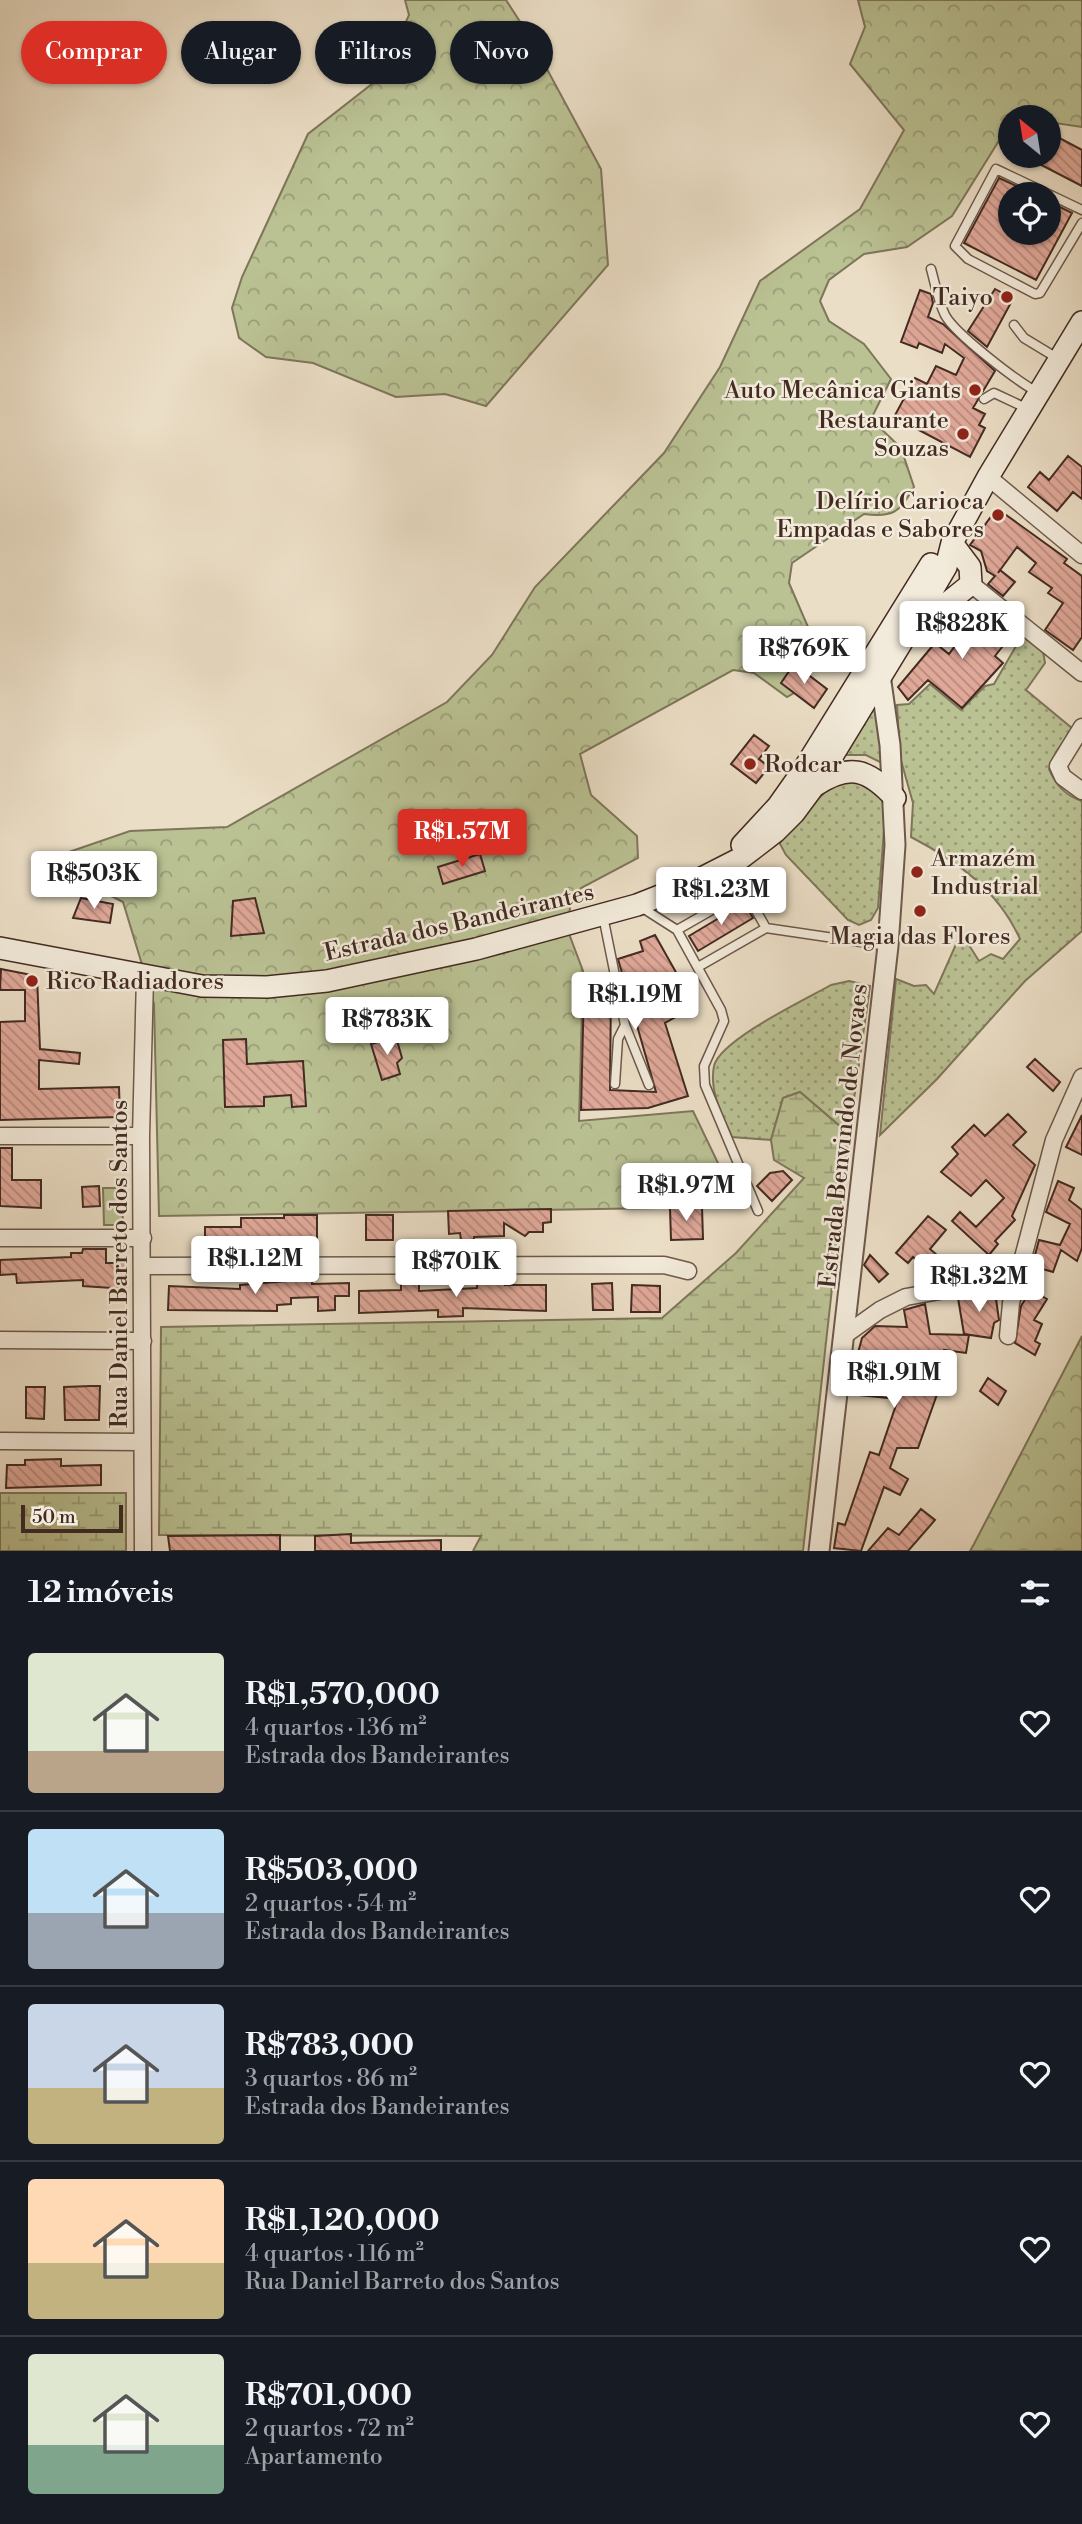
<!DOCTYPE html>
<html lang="pt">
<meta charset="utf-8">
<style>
:root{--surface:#171b24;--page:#20242c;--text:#f1f3f6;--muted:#9ea1a6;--line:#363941;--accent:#d93025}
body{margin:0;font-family:"Libre Bodoni",serif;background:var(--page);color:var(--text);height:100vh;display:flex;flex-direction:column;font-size:26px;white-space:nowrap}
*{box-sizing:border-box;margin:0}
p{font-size:23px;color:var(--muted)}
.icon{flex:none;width:38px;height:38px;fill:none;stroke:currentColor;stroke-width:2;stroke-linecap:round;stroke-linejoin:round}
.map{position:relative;height:1551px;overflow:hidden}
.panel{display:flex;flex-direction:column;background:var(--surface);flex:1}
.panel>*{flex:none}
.banner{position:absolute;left:21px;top:21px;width:700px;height:63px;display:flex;gap:14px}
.needle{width:46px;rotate:330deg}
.fabs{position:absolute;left:998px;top:105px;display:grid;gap:14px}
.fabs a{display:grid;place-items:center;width:63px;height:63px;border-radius:50%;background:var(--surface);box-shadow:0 2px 5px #0004;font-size:35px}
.scale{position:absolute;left:21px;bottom:18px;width:102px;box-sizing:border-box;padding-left:7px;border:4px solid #432b22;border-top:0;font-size:19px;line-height:24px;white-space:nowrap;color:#432b22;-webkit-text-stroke:5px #f2eada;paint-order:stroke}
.price{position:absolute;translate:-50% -60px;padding:0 16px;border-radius:7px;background:#fff;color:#222;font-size:23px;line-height:46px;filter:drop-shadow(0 2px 4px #0008)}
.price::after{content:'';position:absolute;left:50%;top:42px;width:21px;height:16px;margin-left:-10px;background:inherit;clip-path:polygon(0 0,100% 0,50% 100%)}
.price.active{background:var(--accent);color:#fff}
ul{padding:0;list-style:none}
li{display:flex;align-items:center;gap:21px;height:175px;padding:0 28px}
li+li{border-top:2px solid var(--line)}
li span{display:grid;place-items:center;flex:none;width:196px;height:140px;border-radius:7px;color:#555}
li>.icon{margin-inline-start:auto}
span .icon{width:84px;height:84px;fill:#fffc;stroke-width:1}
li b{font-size:30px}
h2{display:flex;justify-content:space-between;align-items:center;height:84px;padding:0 28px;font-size:30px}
.pill{padding:0 24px;border-radius:32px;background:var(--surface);box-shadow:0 2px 5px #0004;font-size:24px;line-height:63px}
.pill.active{background:var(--accent);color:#fff}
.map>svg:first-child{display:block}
.grass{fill:url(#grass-dots);stroke:#7e765a;stroke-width:2}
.forest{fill:url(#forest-crowns);stroke:#7e765a;stroke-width:2}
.wetland{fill:url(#wetland-marsh);stroke:#7e765a;stroke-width:2}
.green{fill:#bac193;stroke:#7e765a;stroke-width:2}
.building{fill:url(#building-back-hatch);stroke:#432b22;stroke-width:2}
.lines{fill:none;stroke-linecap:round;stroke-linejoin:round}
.service-casing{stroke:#6d584b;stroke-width:11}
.minor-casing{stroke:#6d584b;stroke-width:19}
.tertiary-casing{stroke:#6d584b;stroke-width:23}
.secondary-casing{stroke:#432b22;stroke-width:24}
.service{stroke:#f2eada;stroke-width:8}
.minor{stroke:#f2eada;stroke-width:16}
.tertiary{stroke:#f2eada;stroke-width:19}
.secondary{stroke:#f2eada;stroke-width:21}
.poi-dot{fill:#8f2418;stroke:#f2eada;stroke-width:2.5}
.labels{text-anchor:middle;stroke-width:5;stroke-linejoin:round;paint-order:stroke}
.poi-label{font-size:24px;fill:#432b22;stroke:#f2eada;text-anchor:end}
.street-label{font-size:24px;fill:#432b22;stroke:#f2eada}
</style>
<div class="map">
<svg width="1082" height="1551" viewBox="0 0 1082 1551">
<defs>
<pattern id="grass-dots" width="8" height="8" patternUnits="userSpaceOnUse" patternTransform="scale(1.75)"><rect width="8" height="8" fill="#bac193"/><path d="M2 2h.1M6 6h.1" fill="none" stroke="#999d78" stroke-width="1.8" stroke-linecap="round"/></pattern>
<pattern id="forest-crowns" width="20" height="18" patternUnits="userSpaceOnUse" patternTransform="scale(1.75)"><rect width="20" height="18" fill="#bac193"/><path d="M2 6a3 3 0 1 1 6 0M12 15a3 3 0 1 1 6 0" fill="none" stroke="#999d78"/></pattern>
<pattern id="wetland-marsh" width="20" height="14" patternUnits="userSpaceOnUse" patternTransform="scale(1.75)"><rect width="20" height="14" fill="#bac193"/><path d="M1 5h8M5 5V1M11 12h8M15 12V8" fill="none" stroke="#999d78"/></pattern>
<pattern id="building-back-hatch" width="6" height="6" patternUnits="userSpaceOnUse" patternTransform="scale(1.75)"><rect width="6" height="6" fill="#e0a899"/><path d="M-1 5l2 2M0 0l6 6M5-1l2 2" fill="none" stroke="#b7897c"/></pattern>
</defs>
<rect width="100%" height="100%" fill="#ebdec6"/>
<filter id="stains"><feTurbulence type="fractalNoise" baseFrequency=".00286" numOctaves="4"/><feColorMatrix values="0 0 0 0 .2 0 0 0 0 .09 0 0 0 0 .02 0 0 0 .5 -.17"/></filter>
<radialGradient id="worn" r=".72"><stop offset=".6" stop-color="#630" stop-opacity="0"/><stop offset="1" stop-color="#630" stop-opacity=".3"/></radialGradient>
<path class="grass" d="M1023 634 1043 651 1045 663 1026 690 1073 729 1056 752 1049 769C1055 784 1066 796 1082 801V931L1025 981 937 1079 880 1135 896 979 914 986 926 985 934 994 957 942 969 945 979 961 991 954 1003 959 1020 939C998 890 957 861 911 837L913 803 900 757 897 705 909 704 930 684 961 710 985 686 994 684Z
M877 693 886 765 866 755H837Z
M838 779 875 786 886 804 878 908 871 920 859 925 848 920 786 855 780 844 783 834Z
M849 981 870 986 849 1134 800 1092 783 1098 771 1140 732 1137C722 1115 709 1091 714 1066 720 1040 806 999 831 985Z"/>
<path class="forest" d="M405 0H506L528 34 601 169 608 265 486 406 445 394 396 397 313 363 266 357 239 338 232 308 242 277 308 134 382 76 409 15Z
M858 0H1082V127L1048 122V117H1010V123L952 216 907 247 864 254 829 280 820 301 829 321 864 344 891 379 871 419 901 448 914 487C900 512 893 518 864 514L792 563 789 583 815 643 806 686 787 697 754 673 733 670 580 754 591 795 637 836 638 858 581 888 570 907 568 931 583 971 579 1121 693 1111 730 1188 719 1207 159 1216 154 1004 123 902 61 870 63 854 130 831 227 827 447 702 492 655 535 587 664 453 720 367 760 281 860 209 904 130 850 64 865 27Z
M1082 1336V1551H970L974 1544Z"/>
<path class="wetland" d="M800 1092 849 1134 803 1551H473L481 1536 159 1535 161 1327 662 1318 736 1253 804 1178 774 1160 771 1140 783 1098Z
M0 1493H126V1551H0Z"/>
<path class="green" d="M103 1188H122L123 1225H104Z"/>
<path class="building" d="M1048 132 1082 150V186L1024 156H1048Z
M999 178 1034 194H1010V233H1048V201L1072 213 1036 280 964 243Z
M995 289 1013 299 987 347 968 331Z
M920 290 931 294 933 303 928 317 943 324 995 371 973 408 985 414 979 425 985 428 970 457 894 417 915 378 927 384 936 366 956 375 964 358 945 344 942 353 919 343 917 348 901 342Z
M1068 456 1082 467V499L1073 492 1057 511 1028 487 1040 472 1049 480Z
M1002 512 1067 559 1064 563 1082 576V637L1073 650 1045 630 1063 603 1048 593 1052 588 1029 572 1036 563 1017 547 998 573 1000 570 1015 582 1003 596 988 584 995 576 987 571 981 551 970 545 993 514Z
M978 603 1014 632 995 656 1003 663 962 708 928 680 908 700 898 687 935 643 949 654 976 617 971 612Z
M794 664 827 689 814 708 781 683Z
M754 735 769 746 759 759 769 767 756 783 731 764Z
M480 854 485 871 443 884 438 867Z
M81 898 113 904 110 923 73 918Z
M255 898 264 933 231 936 233 901Z
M744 903 753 918 698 951 689 936Z
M655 935 695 1006 665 1023 688 1096 648 1108 581 1110 584 987 611 988 610 1090 656 1092 618 959 643 951 640 941Z
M1 969 37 976 40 1049 80 1053 79 1064 39 1060V1089L119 1087 120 1117 0 1120V1022L25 1021V990H0Z
M396 1037 402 1058 397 1063 400 1074 382 1080 371 1044Z
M246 1039 247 1064 303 1061 306 1106 292 1107 291 1095 264 1097V1106L225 1107 223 1040Z
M1035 1059 1060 1082 1053 1091 1027 1067Z
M1008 1114 1026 1132 1013 1145 1035 1165 1012 1216 1015 1220 995 1241 998 1244 989 1255 952 1221 960 1212 976 1227 1004 1198 986 1180 971 1196 941 1172 958 1154 952 1147 974 1125 985 1136Z
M1082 1115V1155L1066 1147Z
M0 1148H12V1180H41V1208L0 1206Z
M783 1171 792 1180 772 1201 757 1186 770 1173Z
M1058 1181 1074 1188 1069 1200 1082 1210V1248L1077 1261 1061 1250 1053 1272 1032 1266 1039 1240 1060 1245 1070 1224 1046 1212Z
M99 1186 100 1206 83 1207 82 1187Z
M702 1207 703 1239 671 1240 670 1208Z
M551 1209V1222L543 1223V1232H529L525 1236 504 1223V1236L474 1237V1240H461L460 1233 449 1234 448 1211Z
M284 1215H317V1242L273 1239 262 1241V1246H241V1253H205V1227H241V1218H284Z
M366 1215H393V1240H366Z
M928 1216 946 1230 930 1249 946 1263 936 1275 913 1257 908 1263 896 1253Z
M83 1249H106V1263H126V1289L83 1286V1280L17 1283 16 1274 0 1275V1260L71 1257V1253H82Z
M870 1255 888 1274 879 1282 864 1265Z
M312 1279V1284L349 1283V1296H335V1310L318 1311V1297L291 1298V1304L277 1305V1311L168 1310 169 1286 240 1289V1285Z
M477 1280H505V1285H546V1311L463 1308V1316L438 1317V1310L359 1313V1291L401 1290V1284H419V1291L477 1288Z
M612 1283 613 1310H593L592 1284Z
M632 1285 660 1286V1312H631Z
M1031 1290 1047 1299 1034 1320 1042 1324 1035 1341 1040 1344 1035 1355 1015 1343 1021 1306Z
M995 1292 999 1320 994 1323 991 1338 964 1334 958 1298Z
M925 1304 930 1334 969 1335 966 1353 944 1350 943 1359 921 1357 922 1360 867 1364 940 1386 918 1448H897L890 1468 908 1479 900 1495 884 1487 861 1551 834 1548 838 1523 845 1525 870 1452 879 1455 898 1399 850 1394 852 1382 860 1381 858 1353 862 1338 875 1326 907 1327 904 1310Z
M988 1378 1006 1391 998 1405 980 1391Z
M91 1386H100L99 1420H65L64 1387Z
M26 1387H45L44 1419 26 1418Z
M61 1459V1466L101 1465V1485L6 1488 7 1465H25V1460Z
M921 1509 935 1520 908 1551H868L888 1528 899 1535Z
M351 1534V1543L441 1540V1551H315V1536Z
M280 1535V1551H170L168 1536Z"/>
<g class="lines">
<g class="service-casing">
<path id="service" d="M1082 210 996 169 955 246 968 259 1035 294 1040 293 1082 223
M931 269C935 283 938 301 945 315 955 334 1017 381 1037 392
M1014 325 1024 338 1057 358
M984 399 994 393 1026 408
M741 861 745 891 766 928 888 946
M641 907 677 930 721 1010 724 1021 704 1066 705 1085 758 1211
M603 916 625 1025 649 1085
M677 930 745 891
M698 967 766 928
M615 1084 618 1039 625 1025"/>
</g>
<g class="minor-casing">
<path id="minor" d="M988 477 1082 555
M971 584 1082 673
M1082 727 1058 766 1063 777 1082 791
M0 1136H141
M0 1238H143
M143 1266 664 1265 688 1271
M845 1335 880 1310 906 1297 1017 1277
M1008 1336 1011 1303 1054 1140 1082 1077
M0 1340 143 1341
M0 1441 142 1442
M143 1551 141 1136 145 977"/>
</g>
<g class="tertiary-casing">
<path id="tertiary" d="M819 1551 888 946 895 845 890 745 879 668"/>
</g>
<g class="secondary-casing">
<path id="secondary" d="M915 629 971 584 970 567 952 543
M816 785C850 763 868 769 895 798
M742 845 778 806 802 772 931 564
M0 948 202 986 267 987 327 981 476 949 637 905 690 884 741 858 775 832 794 813 814 786 903 640 946 567 952 543 988 477 1082 322"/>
</g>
<use href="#service" class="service"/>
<use href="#minor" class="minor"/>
<use href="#tertiary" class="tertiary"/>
<use href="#secondary" class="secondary"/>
</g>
<g class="poi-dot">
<circle cx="1007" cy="297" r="7"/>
<circle cx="975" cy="390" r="7"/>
<circle cx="963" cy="434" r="7"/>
<circle cx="998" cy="515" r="7"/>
<circle cx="750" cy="764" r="7"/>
<circle cx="917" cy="872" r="7"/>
<circle cx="920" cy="911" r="7"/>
<circle cx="32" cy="981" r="7"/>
</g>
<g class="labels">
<g class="poi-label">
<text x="993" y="305">Taiyo</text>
<text x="961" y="398">Auto Mecânica Giants</text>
<text x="949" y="428">Restaurante<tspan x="949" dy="28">Souzas</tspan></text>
<text x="984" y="509">Delírio Carioca<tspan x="984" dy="28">Empadas e Sabores</tspan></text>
<text x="764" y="772" text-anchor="start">Rodcar</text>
<text x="931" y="866" text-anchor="start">Armazém<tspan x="931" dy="28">Industrial</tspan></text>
<text x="920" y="944" text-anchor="middle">Magia das Flores</text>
<text x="46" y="989" text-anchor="start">Rico Radiadores</text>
</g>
<g class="street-label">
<text transform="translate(459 922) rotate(-13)" y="8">Estrada dos Bandeirantes</text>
<text transform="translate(843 1136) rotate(-84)" y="8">Estrada Benvindo de Novaes</text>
<text transform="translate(119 1264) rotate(-90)" y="8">Rua Daniel Barreto dos Santos</text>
</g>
</g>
<rect width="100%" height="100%" filter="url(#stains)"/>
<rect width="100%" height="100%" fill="url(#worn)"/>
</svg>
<div class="fabs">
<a><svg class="needle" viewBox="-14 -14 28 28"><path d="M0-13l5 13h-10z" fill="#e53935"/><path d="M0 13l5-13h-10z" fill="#9ea1a6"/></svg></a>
<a><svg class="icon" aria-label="locate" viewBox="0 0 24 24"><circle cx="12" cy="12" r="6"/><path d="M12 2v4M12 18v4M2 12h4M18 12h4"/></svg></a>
</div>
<div class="scale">50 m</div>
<b class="price" style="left:962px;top:661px">R$828K</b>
<b class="price" style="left:804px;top:686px">R$769K</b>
<b class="price active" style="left:462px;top:869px">R$1.57M</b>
<b class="price" style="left:94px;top:911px">R$503K</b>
<b class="price" style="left:721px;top:927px">R$1.23M</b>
<b class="price" style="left:635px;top:1032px">R$1.19M</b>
<b class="price" style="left:387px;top:1057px">R$783K</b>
<b class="price" style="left:686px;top:1223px">R$1.97M</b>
<b class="price" style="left:255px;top:1296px">R$1.12M</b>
<b class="price" style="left:456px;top:1299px">R$701K</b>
<b class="price" style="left:979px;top:1314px">R$1.32M</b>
<b class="price" style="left:894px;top:1410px">R$1.91M</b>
<div class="banner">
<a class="pill active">Comprar</a>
<a class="pill">Alugar</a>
<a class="pill">Filtros</a>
<a class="pill">Novo</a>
</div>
</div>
<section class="panel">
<h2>12 imóveis<svg class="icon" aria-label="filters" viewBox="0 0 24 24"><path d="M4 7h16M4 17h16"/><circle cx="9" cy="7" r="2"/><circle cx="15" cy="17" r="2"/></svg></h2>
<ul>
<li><span style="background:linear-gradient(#dfe7d0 70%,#b9a48a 0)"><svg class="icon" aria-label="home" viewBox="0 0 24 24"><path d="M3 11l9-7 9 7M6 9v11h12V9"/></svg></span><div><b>R$1,570,000</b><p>4 quartos · 136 m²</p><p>Estrada dos Bandeirantes</p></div><svg class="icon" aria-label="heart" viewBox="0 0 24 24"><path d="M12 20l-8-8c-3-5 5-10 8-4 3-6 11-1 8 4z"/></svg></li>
<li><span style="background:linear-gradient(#bfe0f5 60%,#9aa5b1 0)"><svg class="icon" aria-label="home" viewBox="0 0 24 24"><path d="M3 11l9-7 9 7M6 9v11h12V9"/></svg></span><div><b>R$503,000</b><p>2 quartos · 54 m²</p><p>Estrada dos Bandeirantes</p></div><svg class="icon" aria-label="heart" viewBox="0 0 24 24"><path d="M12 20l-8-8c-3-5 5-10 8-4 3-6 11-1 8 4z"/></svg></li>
<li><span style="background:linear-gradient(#c9d6e8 60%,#c2b280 0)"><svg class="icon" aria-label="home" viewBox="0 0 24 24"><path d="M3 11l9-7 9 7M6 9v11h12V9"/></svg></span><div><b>R$783,000</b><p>3 quartos · 86 m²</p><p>Estrada dos Bandeirantes</p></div><svg class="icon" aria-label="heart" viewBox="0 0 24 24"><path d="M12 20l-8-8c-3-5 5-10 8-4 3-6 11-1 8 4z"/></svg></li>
<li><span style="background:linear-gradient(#ffd9b3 60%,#c2b280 0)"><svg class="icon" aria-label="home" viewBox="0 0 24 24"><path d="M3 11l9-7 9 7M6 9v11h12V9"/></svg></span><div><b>R$1,120,000</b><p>4 quartos · 116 m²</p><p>Rua Daniel Barreto dos Santos</p></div><svg class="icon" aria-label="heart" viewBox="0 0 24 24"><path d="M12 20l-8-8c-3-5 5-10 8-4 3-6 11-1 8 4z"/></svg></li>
<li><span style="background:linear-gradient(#dfe7d0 65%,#7fa58c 0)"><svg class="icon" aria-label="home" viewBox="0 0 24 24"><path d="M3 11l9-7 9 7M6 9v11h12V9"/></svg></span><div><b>R$701,000</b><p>2 quartos · 72 m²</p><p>Apartamento</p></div><svg class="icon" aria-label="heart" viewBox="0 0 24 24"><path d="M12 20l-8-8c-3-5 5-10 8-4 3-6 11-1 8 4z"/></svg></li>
</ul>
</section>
